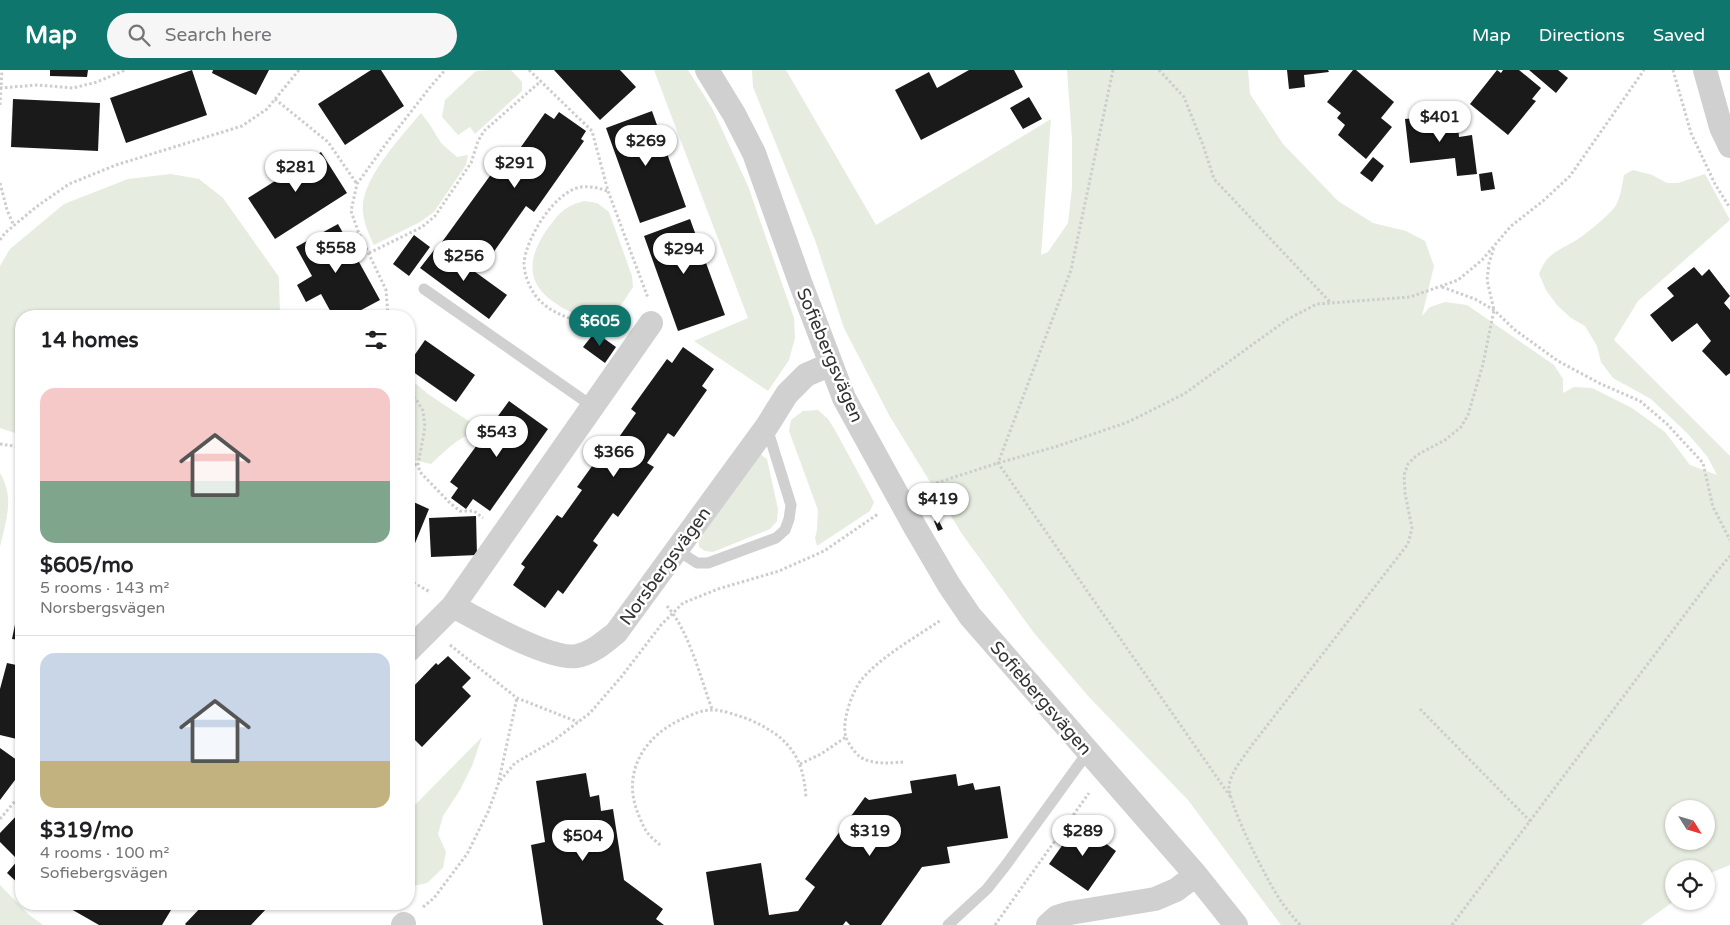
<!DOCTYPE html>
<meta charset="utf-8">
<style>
:root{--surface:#fff;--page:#f6f6f6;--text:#202124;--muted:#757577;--line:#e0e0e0;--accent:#0f766e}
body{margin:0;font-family:"Varela Round",sans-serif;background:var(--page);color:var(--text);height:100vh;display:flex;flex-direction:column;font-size:19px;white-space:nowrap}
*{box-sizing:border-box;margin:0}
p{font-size:16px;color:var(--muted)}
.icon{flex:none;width:28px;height:28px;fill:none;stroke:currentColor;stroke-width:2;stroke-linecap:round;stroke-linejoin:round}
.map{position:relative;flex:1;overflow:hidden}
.sheet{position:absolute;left:15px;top:240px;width:400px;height:600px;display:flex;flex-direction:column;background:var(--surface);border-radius:20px;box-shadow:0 1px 4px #0004}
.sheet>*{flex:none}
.needle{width:32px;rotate:127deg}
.tools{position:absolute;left:1665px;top:730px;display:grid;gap:10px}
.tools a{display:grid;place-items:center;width:50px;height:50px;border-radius:50%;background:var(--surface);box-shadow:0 1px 4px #0004;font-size:25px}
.price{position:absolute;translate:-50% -42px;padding:0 11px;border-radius:18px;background:#fff;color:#222;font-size:16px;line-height:32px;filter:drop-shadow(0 1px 2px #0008)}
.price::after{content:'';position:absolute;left:50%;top:30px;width:15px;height:11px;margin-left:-8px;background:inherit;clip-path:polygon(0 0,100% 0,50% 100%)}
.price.current{background:var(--accent);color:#fff}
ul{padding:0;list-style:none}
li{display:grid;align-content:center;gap:10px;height:265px;padding:0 25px}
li+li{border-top:1px solid var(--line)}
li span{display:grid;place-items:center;height:155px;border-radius:15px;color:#555}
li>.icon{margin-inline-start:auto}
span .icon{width:90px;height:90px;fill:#fffc;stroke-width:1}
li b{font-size:21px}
h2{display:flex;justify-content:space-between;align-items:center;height:60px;padding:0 25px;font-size:21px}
header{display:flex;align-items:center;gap:30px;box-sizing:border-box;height:70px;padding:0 25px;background:var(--accent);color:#fff}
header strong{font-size:24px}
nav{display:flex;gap:28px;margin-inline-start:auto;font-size:18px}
.search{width:350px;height:45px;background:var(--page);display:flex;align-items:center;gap:12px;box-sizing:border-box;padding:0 18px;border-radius:28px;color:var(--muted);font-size:19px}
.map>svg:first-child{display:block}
.green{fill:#e6ecdf;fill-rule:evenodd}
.building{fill:#1a1a1a}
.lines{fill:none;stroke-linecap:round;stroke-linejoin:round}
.path{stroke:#cdcdcd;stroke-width:3;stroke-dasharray:2.5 2.5;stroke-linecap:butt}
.lane{stroke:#d0d0d0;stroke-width:11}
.street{stroke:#d0d0d0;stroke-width:24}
.labels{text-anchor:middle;stroke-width:5;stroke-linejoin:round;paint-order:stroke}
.street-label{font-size:18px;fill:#333;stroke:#fff}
</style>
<header>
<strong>Map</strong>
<div class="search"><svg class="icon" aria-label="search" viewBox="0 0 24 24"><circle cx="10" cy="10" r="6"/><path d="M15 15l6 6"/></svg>Search here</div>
<nav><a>Map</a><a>Directions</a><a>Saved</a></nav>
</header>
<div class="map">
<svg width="1730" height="855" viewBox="0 0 1730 855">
<rect width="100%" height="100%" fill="#fff"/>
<path class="green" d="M486 0H511L522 12V21L475 64 470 57 458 65 442 47 445 30 476 1Z
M654 0H688L712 38 748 116 794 248 795 268 789 290 768 321 694 271 748 248Z
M752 0H786L876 155 1051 49 1041 185 1048 182 1068 153 1072 118V69L1067 0H1248L1250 24 1283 74 1338 131 1373 153 1406 161 1425 171 1434 196 1422 246 1430 237 1445 232 1467 235 1554 295 1563 309V323L1574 317 1592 318 1632 338 1665 362 1690 395 1717 405 1707 386 1688 364 1651 329 1613 308 1601 292 1597 276 1585 256 1571 248 1557 235 1546 220 1539 204C1547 183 1558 181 1575 171 1584 166 1612 143 1616 135 1621 126 1622 115 1624 105L1633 100 1652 105 1667 113H1678L1705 104 1730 150 1638 231 1614 270 1730 386V795L1713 802 1706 807V799H1674V831L1641 855H1281L1188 730 1089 627 1034 563 962 464 889 345 844 258 815 170 753 17ZM1674 739H1706V771H1674Z
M421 43 430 55 441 73 457 87 468 85 466 95 434 142 420 152 374 175C369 165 364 153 363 142 359 111 402 66 421 43Z
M171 104 199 109 223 128 279 207 280 246H21V365L0 358V196L10 179 64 134 128 109Z
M584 131 597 133 609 142 632 206 633 217C625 228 617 247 602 250 592 252 578 246 569 241 530 222 522 197 546 161 559 144 562 137 584 131Z
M409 308 428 324 473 354V363C456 369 444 382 431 394L409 389Z
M818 340 828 349 835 360 874 432 870 441 817 476 815 468 817 460 818 440 789 361 791 350 803 341Z
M760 384 767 389 778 439 777 451 770 459 713 482 705 481 699 477 698 466Z
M0 403C15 428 6 450 0 477Z
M482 667 472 696 460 720 443 746 438 764 446 782 443 798 427 813 409 817V741Z
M0 815 28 844 43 855H0Z"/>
<path class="building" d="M50 0H88L87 7 50 6Z
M192 0 207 45 126 73 110 28Z
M213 0H269L256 25 212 3Z
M371 0H381L404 36 345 75 318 34Z
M554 0H620L636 17 600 50Z
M969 0H1014L1023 17 921 70 895 20 929 2 937 18Z
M1287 0H1328L1329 2 1304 5 1305 17 1289 19Z
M1353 0H1356L1394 32 1381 48 1392 57 1366 89 1338 65 1345 55 1337 48 1341 43 1327 32Z
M1497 0 1501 3 1503 0H1519L1541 18 1532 29 1536 31 1508 65 1470 34Z
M1529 0H1558L1568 8 1556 23Z
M1029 27 1042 49 1023 59 1010 38Z
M13 29 100 33 98 81 11 77Z
M652 41 686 137 640 153 606 58Z
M559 42 586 61 581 69 584 71 534 142 526 136 481 200 442 172 492 103 499 108 545 43 554 49Z
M1457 44 1459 67 1472 65 1477 104 1457 106 1455 88 1410 93 1405 49Z
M321 82 347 123 275 169 248 128 275 111 265 96 282 85 292 101Z
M1373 87 1384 96 1372 112 1360 103Z
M1492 102 1495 119 1481 121 1479 104Z
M690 149 725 245 678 261 644 166Z
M338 154 380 230 350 246H333L321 224 306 232 297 215 312 206 296 177Z
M414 165 430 177 409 206 393 194Z
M438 175 507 225 489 249 420 198Z
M1694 197 1702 206 1709 199 1730 226 1724 233 1730 240V303L1726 306 1702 281 1711 271 1697 253 1672 272 1650 245 1674 226 1667 218Z
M595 262 616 277 605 293 583 277Z
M425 270 475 305 456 332 409 299V293Z
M683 277 714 299 702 316 707 320 674 367 668 363 647 393 654 397 618 447 613 443 593 471 598 475 563 524 558 520 545 538 513 515 525 497 521 494 557 445 562 448 582 420 577 417 613 367 617 370 636 343 631 339 667 289 672 293Z
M509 331 548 359 490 441 473 429 466 439 451 428 458 418 450 412Z
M409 430 429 439 411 483 409 482Z
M476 446 477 485 431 487 429 448Z
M938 449 943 459 938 461 934 451Z
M20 530H21V570L12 569Z
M448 586 471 608 462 617 471 626 422 677 413 668 409 673V621L436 593 438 595Z
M7 593 21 596V670L0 665V619Z
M0 678 21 693V702L0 730Z
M586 703 590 727 599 725 601 741 613 739 624 810 663 839 656 849 664 855H543L531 775 545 772 536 711Z
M956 704 958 716 973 713 975 720 1000 716 1008 768 947 777 950 793 922 797 881 855H850L846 851 843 855H714L706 802 761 793 769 845 798 841 815 817 805 809 865 727 869 730 912 723 910 711Z
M21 741V816L7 803 18 790 0 772V763Z
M1078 753 1116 781 1088 821 1049 794Z
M74 834H160L171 840 162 855H99L71 839Z
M204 834H265L268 837 251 855H186L185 854Z"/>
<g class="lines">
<path class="path" d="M529 0 592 61 608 121 648 228
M1113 0 1071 200 998 393 1232 729
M1159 0 1184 27 1203 75 1214 109 1331 233
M1673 0 1691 63 1715 114 1730 138
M0 18 37 15 73 18 97 12 125 0
M275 29 328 72 357 114
M0 35 2 0
M0 113 7 140 14 156
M607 121C599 118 591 116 581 117 555 121 526 168 524 193 524 204 529 216 535 225 554 250 585 250 612 263
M0 170 5 163 36 137 69 114 116 95 242 56 267 39 299 0
M369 183 422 157 435 146 471 93 478 71 484 61 541 11
M1442 217 1475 229 1494 240 1515 260 1558 291 1599 313 1640 331 1667 354 1703 393 1713 437 1730 470
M388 246 386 220 358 161 351 141 357 114 385 75 431 16 445 0
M409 324 416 329 423 341 425 357 418 395 420 402 450 433 460 441H474L483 448
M0 374 21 377
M409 394 418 395
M923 420 939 412 998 393 1058 376 1128 352 1184 324 1288 249 1317 234 1410 227 1458 210 1482 190 1511 156 1543 131 1570 106 1644 0
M409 510 430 522
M667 536C690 563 700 607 712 639
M450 575 517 628 578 652
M1420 639 1530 751
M903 692C889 693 871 695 859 686 855 683 847 672 846 667 841 653 852 621 862 609 882 586 916 567 941 550
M800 694 821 684 846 667
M499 710 517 628
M0 749 21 724
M660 775C656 771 650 767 647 762 644 758 642 753 640 748 620 706 642 667 682 649 691 645 701 640 711 640 720 639 739 646 748 649 787 666 804 685 806 729
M423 837 434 828 467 784 488 742 499 712 515 693 553 671 590 643 622 606 661 555 683 533 718 519 779 501 824 481 878 444
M995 855 1089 723
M1300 855C1294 848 1288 841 1283 834 1270 817 1227 733 1229 715 1232 700 1244 687 1252 675L1408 474 1412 458 1405 423 1404 405 1408 394 1417 385 1445 370 1461 357 1468 345 1483 294 1494 240 1487 210 1489 193 1494 178
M1452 855 1719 499 1730 486"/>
<path class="lane" d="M424 219 592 336
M677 480 697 493H708L776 468 785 460 789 449 791 435 767 358
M948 855 987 819 1006 795 1088 682"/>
<path class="street" d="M707 0 734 44 754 83 800 212 844 328 915 457 949 515 970 546 1196 805 1236 855
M1705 0 1721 57 1730 76
M453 536C479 550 550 591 577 586 593 583 604 572 616 563L767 356 787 324 806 305 831 294
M409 580 453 536 651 253
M403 855 404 854
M1048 855 1057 847 1070 843 1155 829 1176 820 1196 805"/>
</g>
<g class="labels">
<g class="street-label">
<text transform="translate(830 285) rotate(67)" y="6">Sofiebergsvägen</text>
<text transform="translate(665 496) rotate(-54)" y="6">Norsbergsvägen</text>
<text transform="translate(1041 628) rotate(49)" y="6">Sofiebergsvägen</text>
</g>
</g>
</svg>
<div class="tools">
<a><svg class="needle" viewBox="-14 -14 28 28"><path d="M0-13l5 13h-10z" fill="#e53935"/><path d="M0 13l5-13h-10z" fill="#757577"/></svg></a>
<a><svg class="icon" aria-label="locate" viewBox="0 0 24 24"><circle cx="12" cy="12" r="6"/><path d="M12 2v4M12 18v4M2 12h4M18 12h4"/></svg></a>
</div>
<b class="price" style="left:1440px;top:73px">$401</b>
<b class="price" style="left:646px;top:97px">$269</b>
<b class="price" style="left:515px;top:119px">$291</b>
<b class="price" style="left:296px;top:123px">$281</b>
<b class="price" style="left:336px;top:204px">$558</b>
<b class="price" style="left:684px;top:205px">$294</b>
<b class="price" style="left:464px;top:212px">$256</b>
<b class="price current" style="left:600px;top:277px">$605</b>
<b class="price" style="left:497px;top:388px">$543</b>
<b class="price" style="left:614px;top:408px">$366</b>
<b class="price" style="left:938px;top:455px">$419</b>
<b class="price" style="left:870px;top:787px">$319</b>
<b class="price" style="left:1083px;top:787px">$289</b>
<b class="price" style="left:583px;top:792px">$504</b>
<section class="sheet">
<h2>14 homes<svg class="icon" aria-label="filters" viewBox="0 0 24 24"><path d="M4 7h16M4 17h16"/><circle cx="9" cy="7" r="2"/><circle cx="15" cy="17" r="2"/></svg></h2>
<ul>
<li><span style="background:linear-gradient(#f6c9c9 60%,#7fa58c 0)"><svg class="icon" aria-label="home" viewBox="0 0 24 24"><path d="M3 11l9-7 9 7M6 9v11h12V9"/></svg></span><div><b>$605/mo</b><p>5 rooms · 143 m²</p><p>Norsbergsvägen</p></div></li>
<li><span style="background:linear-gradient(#c9d6e8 70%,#c2b280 0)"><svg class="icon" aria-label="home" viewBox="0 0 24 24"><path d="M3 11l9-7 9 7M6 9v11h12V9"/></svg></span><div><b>$319/mo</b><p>4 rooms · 100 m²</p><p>Sofiebergsvägen</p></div></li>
</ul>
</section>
</div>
